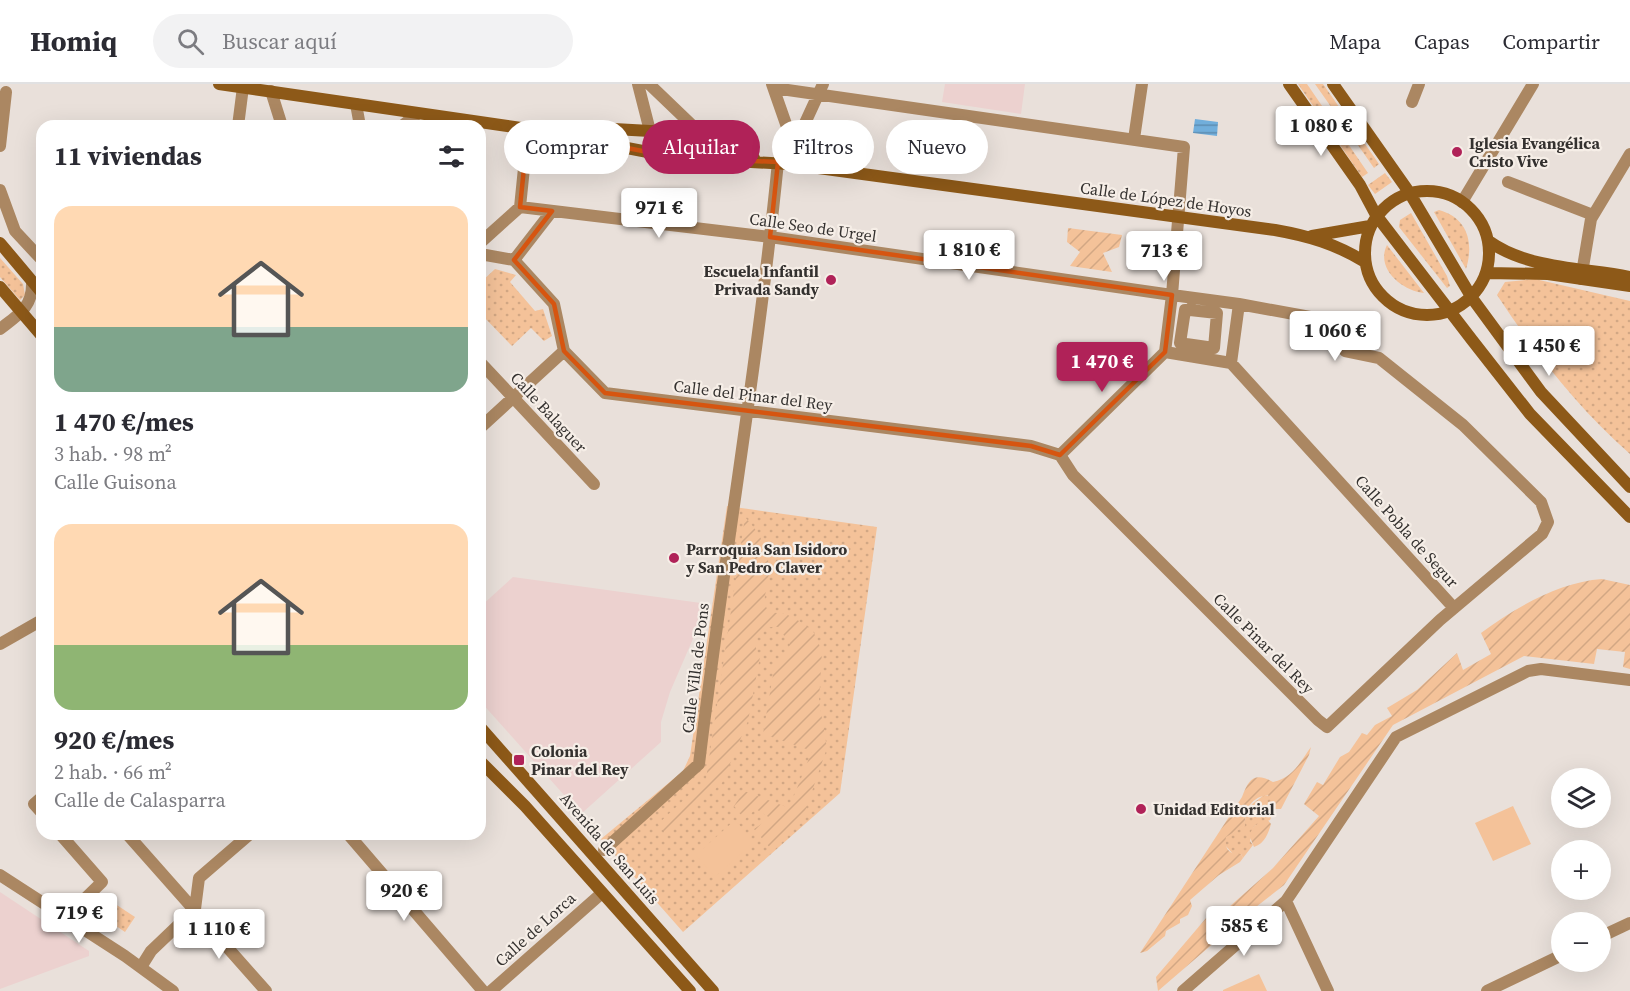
<!DOCTYPE html>
<html lang="es">
<meta charset="utf-8">
<style>
:root{--surface:#fff;--page:#f2f2f3;--text:#2b2b33;--muted:#7c7c81;--line:#e1e1e2;--accent:#b02258}
body{margin:0;font-family:"Source Serif 4",serif;background:var(--page);color:var(--text);height:100vh;display:flex;flex-direction:column;font-size:22px;white-space:nowrap}
*{box-sizing:border-box;margin:0}
p{font-size:20px;color:var(--muted)}
.icon{flex:none;width:33px;height:33px;fill:none;stroke:currentColor;stroke-width:2;stroke-linecap:round;stroke-linejoin:round}
.map{position:relative;flex:1;overflow:hidden}
.sheet{position:absolute;left:36px;top:36px;width:450px;height:720px;display:flex;flex-direction:column;background:var(--surface);border-radius:18px;box-shadow:0 6px 24px #0002}
.sheet>*{flex:none}
.banner{position:absolute;left:504px;top:36px;width:570px;height:54px;display:flex;gap:12px}
.buttons{position:absolute;left:1551px;top:684px;display:grid;gap:12px}
.buttons a{display:grid;place-items:center;width:60px;height:60px;border-radius:50%;background:var(--surface);box-shadow:0 6px 24px #0002;font-size:30px}
.price{position:absolute;translate:-50% -51px;padding:0 14px;border-radius:6px;background:#fff;color:#222;font-size:20px;line-height:39px;filter:drop-shadow(0 2px 3px #0008)}
.price::after{content:'';position:absolute;left:50%;top:36px;width:18px;height:14px;margin-left:-9px;background:inherit;clip-path:polygon(0 0,100% 0,50% 100%)}
.price.selected{background:var(--accent);color:#fff}
ul{padding:0;list-style:none}
li{display:grid;align-content:center;gap:12px;height:318px;padding:0 18px}
li span{display:grid;place-items:center;height:186px;border-radius:18px;color:#555}
li>.icon{margin-inline-start:auto}
span .icon{width:108px;height:108px;fill:#fffc;stroke-width:1}
li b{font-size:26px}
h2{display:flex;justify-content:space-between;align-items:center;height:72px;padding:0 18px;font-size:26px}
.pill{padding:0 21px;border-radius:27px;background:var(--surface);box-shadow:0 6px 24px #0002;font-size:21px;line-height:54px}
.pill.selected{background:var(--accent);color:#fff}
header{display:flex;align-items:center;gap:36px;box-sizing:border-box;height:84px;padding:0 30px;background:var(--surface);border-bottom:2px solid var(--line)}
header strong{font-size:28px}
nav{display:flex;gap:33px;margin-inline-start:auto;font-size:21px}
.search{width:420px;height:54px;background:var(--page);display:flex;align-items:center;gap:15px;box-sizing:border-box;padding:0 21px;border-radius:33px;color:var(--muted);font-size:22px}
.map>svg:first-child{display:block}
.education{fill:#ecd1cf}
.grass{fill:url(#grass-dots)}
.garden{fill:url(#garden-furrows)}
.pitch{fill:#f4c299}
.water{fill:url(#water-rules)}
.lines{fill:none;stroke-linecap:round;stroke-linejoin:round}
.street{stroke:#ab8762;stroke-width:12}
.secondary{stroke:#8d5918;stroke-width:12}
.marked{fill:none;stroke:#d65510;stroke-width:4.5;stroke-linejoin:round}
.poi-dot{fill:#b02258;stroke:#f6eee7;stroke-width:2}
.labels{text-anchor:middle;stroke-width:4.5;stroke-linejoin:round;paint-order:stroke}
.poi-label{font-size:16px;font-weight:bold;fill:#34312f;stroke:#f6eee7;text-anchor:start}
.street-label{font-size:16px;fill:#34312f;stroke:#f6eee7}
</style>
<header>
<strong>Homiq</strong>
<div class="search"><svg class="icon" aria-label="search" viewBox="0 0 24 24"><circle cx="10" cy="10" r="6"/><path d="M15 15l6 6"/></svg>Buscar aquí</div>
<nav><a>Mapa</a><a>Capas</a><a>Compartir</a></nav>
</header>
<div class="map">
<svg width="1630" height="907" viewBox="0 0 1630 907">
<defs>
<pattern id="grass-dots" width="8" height="8" patternUnits="userSpaceOnUse" patternTransform="scale(1.5)"><rect width="8" height="8" fill="#f4c299"/><path d="M2 2h.1M6 6h.1" fill="none" stroke="#d2a784" stroke-width="1.8" stroke-linecap="round"/></pattern>
<pattern id="garden-furrows" width="10" height="10" patternUnits="userSpaceOnUse" patternTransform="scale(1.5)"><rect width="10" height="10" fill="#f4c299"/><path d="M-1 1l2-2M0 10L10 0M9 11l2-2" fill="none" stroke="#d2a784"/></pattern>
<pattern id="water-rules" width="6" height="5" patternUnits="userSpaceOnUse" patternTransform="scale(1.5)"><rect width="6" height="5" fill="#71aedb"/><path d="M0 2.5h6" fill="none" stroke="#5e8eb2"/></pattern>
</defs>
<rect width="100%" height="100%" fill="#e9e0da"/>
<path class="education" d="M945 0H1025L1021 30 942 18Z
M513 493 708 520 670 608 661 638V658L581 730 480 617V523Z
M0 808 89 867V872L0 905Z"/>
<path class="grass" d="M1298 0H1307L1368 89 1362 93Z
M1315 0H1323L1379 80 1374 84Z
M1385 89 1392 98 1375 110 1368 101Z
M1439 126C1468 134 1474 159 1466 185L1434 128Z
M1411 129 1447 192 1450 202 1447 204 1399 143 1400 136Z
M1387 161 1424 209C1403 207 1375 185 1387 161Z
M0 174 23 200 25 211 20 216 0 193Z
M495 185 516 191 510 198 535 227 543 225 552 252 544 257 531 244 512 262 480 229V199Z
M1535 195 1630 217V370C1578 324 1535 269 1497 211L1505 198Z
M727 422 877 443 840 709 683 848 601 755 683 687 690 672Z
M1264 711 1271 712C1276 722 1274 726 1270 736L1254 742 1250 757 1253 761 1243 774 1241 770H1233L1224 760 1225 753 1244 742 1247 724Z
M100 810 135 833 125 848 91 825Z"/>
<path class="garden" d="M1068 144 1122 151 1119 163 1103 169 1112 188 1070 182 1080 168 1067 158Z
M1143 154 1156 156 1153 179 1141 169Z
M745 433C762 451 772 471 768 497 766 512 762 512 768 528L786 530 799 537 813 547 822 567 819 617 827 664 801 739 771 765 754 745 770 734 756 725 745 735 734 722 744 707 789 724 812 667 763 650 775 579 785 571 790 560 778 543C760 541 749 557 760 573L748 637 722 699 665 749 658 740 706 695Z
M1602 495 1630 501V585L1623 583 1625 568 1597 565 1594 580 1524 572 1393 641 1284 801 1252 826 1158 907 1156 893 1213 826 1220 831 1273 784 1319 732 1304 720 1317 698 1323 701 1340 673 1349 668 1362 649 1367 651 1375 641 1392 632 1387 624 1417 606 1457 569 1463 586 1491 570 1481 549C1515 524 1559 498 1602 495Z
M1311 663 1309 671 1281 725H1275L1268 711C1251 713 1244 726 1245 742L1226 753C1224 764 1229 771 1241 770L1243 774 1240 778 1219 791 1190 816 1192 822 1188 831 1180 835V839L1166 847 1165 852 1147 867 1140 869 1242 713C1249 694 1255 688 1273 698 1293 694 1300 678 1311 663Z
M1267 735 1271 740C1268 750 1265 759 1254 763L1249 751 1254 742Z"/>
<path class="pitch" d="M1513 722 1531 760 1493 777 1475 739Z
M735 736 754 758 715 793 696 771Z
M1259 890 1267 907H1223V906Z"/>
<path class="water" d="M1195 35 1218 38 1217 52 1193 49Z"/>
<g class="lines">
<path class="street" d="M638 0 650 47 679 74 696 45 649 0
M772 0 794 63
M271 7 282 42
M1412 18 1419 0
M356 20 360 42
M238 42 243 3
M402 42 417 30
M1134 55 1142 0
M0 62 6 8
M789 80 794 63 823 0
M1508 98 1593 131
M0 106 15 147 42 176
M1462 118 1533 0
M520 123 770 153 1172 211 1184 63 774 4
M480 159 520 123 528 45
M480 170 514 176
M514 176 554 220 564 267 605 309 1031 362 1060 371
M514 176 552 127
M1581 195 1591 135 1630 70
M1172 211 1239 220 1231 279 1165 268Z
M0 245C18 231 33 223 32 198
M1186 260 1180 259 1185 226H1190
M1186 263V260L1214 264 1217 229 1190 226 1191 224
M480 278 594 400
M1231 279 1454 524
M480 344 564 267
M1060 371 1073 391 1318 636 1327 643 1440 536 1542 450 1548 438 1541 418 1463 341 1379 274 1345 267 1321 235 1239 220
M1060 371 1165 268
M0 560 42 536
M42 713 34 720 42 729
M60 750 102 798 65 834
M127 750 266 907
M348 750 483 907
M604 766 699 680C723 479 758 280 778 78
M0 791 125 872 173 907
M1286 817 1328 907
M1600 853 1630 839
M141 883 151 867 195 825 199 794 250 750
M491 907 602 809
M1183 907 1286 817 1396 653 1528 587 1541 585 1630 596
M1487 907 1562 871"/>
<path class="secondary" d="M219 0 528 45 679 74 789 80 1275 146C1309 152 1336 160 1365 178
M1289 0 1360 101 1376 131 1472 256 1530 330 1630 433
M1333 0 1409 108 1472 214 1541 308 1630 403
M538 44 560 42 650 47 696 45 754 74
M1365 169a62 62 0 1 1 124 0a62 62 0 1 1-124 0Z
M1312 152 1370 142
M1490 158C1528 185 1585 184 1630 193
M0 159 42 209
M1488 189 1548 190 1630 202
M0 203 42 252
M480 643 713 907
M480 677 525 722 690 907"/>
</g>
<path class="marked" d="M528 45 679 74 778 78 770 153 1172 211 1165 268 1060 371 1031 362 605 309 564 267 554 220 514 176 552 127 520 123Z"/>
<g class="poi-dot">
<circle cx="1457" cy="68" r="6"/>
<circle cx="831" cy="196" r="6"/>
<circle cx="674" cy="474" r="6"/>
<rect x="513" y="670" width="12" height="12" rx="3"/>
<circle cx="1141" cy="725" r="6"/>
</g>
<g class="labels">
<g class="poi-label">
<text x="1469" y="65">Iglesia Evangélica<tspan x="1469" dy="18">Cristo Vive</tspan></text>
<text x="819" y="193" text-anchor="end">Escuela Infantil<tspan x="819" dy="18">Privada Sandy</tspan></text>
<text x="686" y="471">Parroquia San Isidoro<tspan x="686" dy="18">y San Pedro Claver</tspan></text>
<text x="531" y="673">Colonia<tspan x="531" dy="18">Pinar del Rey</tspan></text>
<text x="1153" y="731">Unidad Editorial</text>
</g>
<g class="street-label">
<text transform="translate(1166 115) rotate(8)" y="6">Calle de López de Hoyos</text>
<text transform="translate(813 143) rotate(8)" y="6">Calle Seo de Urgel</text>
<text transform="translate(753 311) rotate(7)" y="6">Calle del Pinar del Rey</text>
<text transform="translate(549 328) rotate(47)" y="6">Calle Balaguer</text>
<text transform="translate(1407 447) rotate(48)" y="6">Calle Pobla de Segur</text>
<text transform="translate(1264 559) rotate(45)" y="6">Calle Pinar del Rey</text>
<text transform="translate(695 584) rotate(-83)" y="6">Calle Villa de Pons</text>
<text transform="translate(610 764) rotate(49)" y="6">Avenida de San Luis</text>
<text transform="translate(535 845) rotate(-42)" y="6">Calle de Lorca</text>
</g>
</g>
</svg>
<div class="buttons">
<a><svg class="icon" aria-label="layers" viewBox="0 0 24 24"><path d="M12 4l9 5-9 5-9-5zM3 14l9 5 9-5"/></svg></a>
<a>+</a>
<a>−</a>
</div>
<b class="price" style="left:1321px;top:73px">1 080 €</b>
<b class="price" style="left:659px;top:155px">971 €</b>
<b class="price" style="left:969px;top:197px">1 810 €</b>
<b class="price" style="left:1164px;top:198px">713 €</b>
<b class="price" style="left:1335px;top:278px">1 060 €</b>
<b class="price" style="left:1549px;top:293px">1 450 €</b>
<b class="price selected" style="left:1102px;top:309px">1 470 €</b>
<b class="price" style="left:404px;top:838px">920 €</b>
<b class="price" style="left:79px;top:860px">719 €</b>
<b class="price" style="left:1244px;top:873px">585 €</b>
<b class="price" style="left:219px;top:876px">1 110 €</b>
<div class="banner">
<a class="pill">Comprar</a>
<a class="pill selected">Alquilar</a>
<a class="pill">Filtros</a>
<a class="pill">Nuevo</a>
</div>
<section class="sheet">
<h2>11 viviendas<svg class="icon" aria-label="filters" viewBox="0 0 24 24"><path d="M4 7h16M4 17h16"/><circle cx="9" cy="7" r="2"/><circle cx="15" cy="17" r="2"/></svg></h2>
<ul>
<li><span style="background:linear-gradient(#ffd9b3 65%,#7fa58c 0)"><svg class="icon" aria-label="home" viewBox="0 0 24 24"><path d="M3 11l9-7 9 7M6 9v11h12V9"/></svg></span><div><b>1 470 €/mes</b><p>3 hab. · 98 m²</p><p>Calle Guisona</p></div></li>
<li><span style="background:linear-gradient(#ffd9b3 65%,#8fb573 0)"><svg class="icon" aria-label="home" viewBox="0 0 24 24"><path d="M3 11l9-7 9 7M6 9v11h12V9"/></svg></span><div><b>920 €/mes</b><p>2 hab. · 66 m²</p><p>Calle de Calasparra</p></div></li>
</ul>
</section>
</div>
